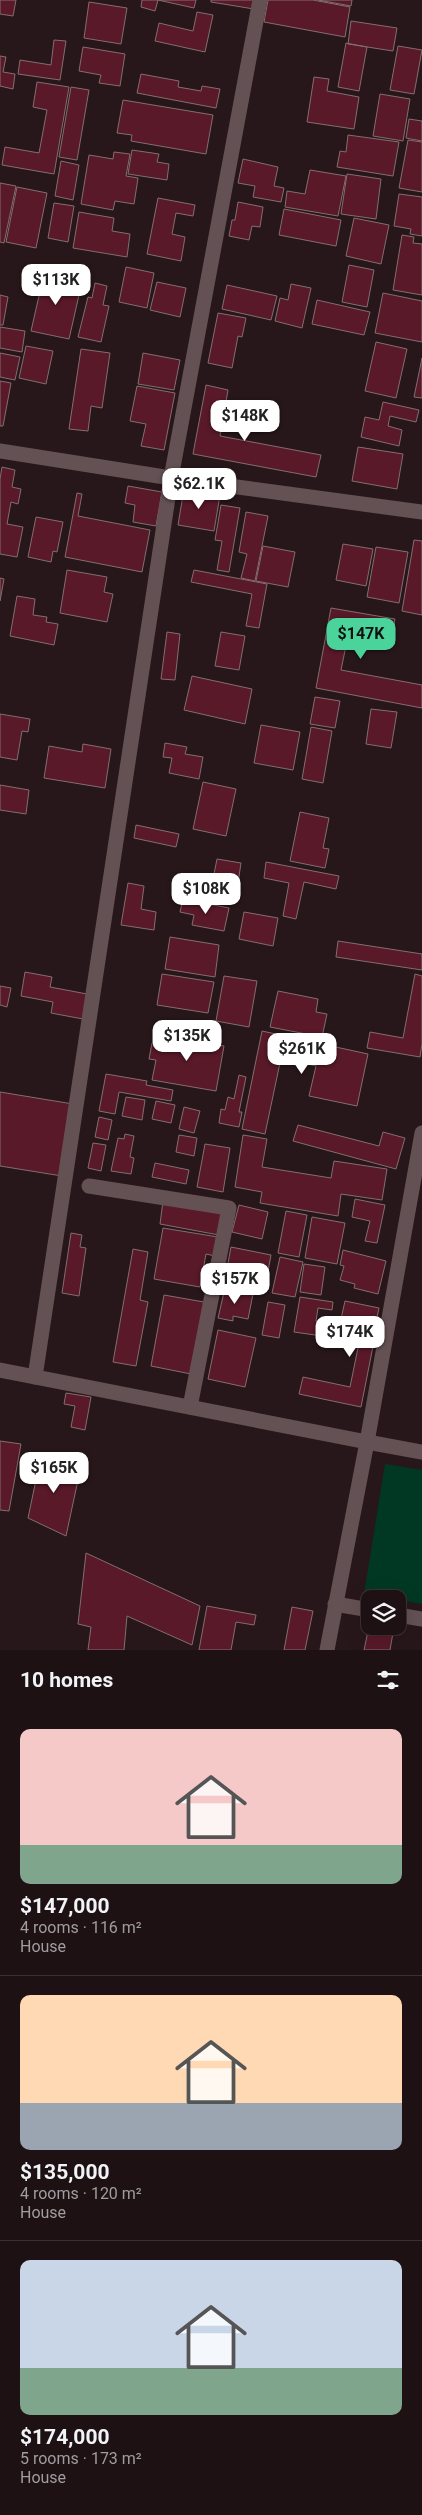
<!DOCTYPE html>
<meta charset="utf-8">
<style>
:root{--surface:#1d1114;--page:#251a1d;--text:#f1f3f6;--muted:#a09da0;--line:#3b3134;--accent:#4ad49c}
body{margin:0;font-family:Roboto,sans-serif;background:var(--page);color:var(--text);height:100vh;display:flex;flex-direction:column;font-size:19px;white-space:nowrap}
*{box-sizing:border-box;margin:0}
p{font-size:16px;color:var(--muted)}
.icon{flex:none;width:28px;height:28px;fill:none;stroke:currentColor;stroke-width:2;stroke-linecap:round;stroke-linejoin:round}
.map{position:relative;height:1650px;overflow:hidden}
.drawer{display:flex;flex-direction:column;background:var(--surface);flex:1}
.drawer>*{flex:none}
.fabs{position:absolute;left:361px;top:1590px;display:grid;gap:10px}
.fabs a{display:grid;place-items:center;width:45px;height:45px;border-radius:10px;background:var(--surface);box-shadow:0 5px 20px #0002,0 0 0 1px var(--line);font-size:25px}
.price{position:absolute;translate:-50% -42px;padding:0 11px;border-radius:10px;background:#fff;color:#222;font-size:16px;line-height:32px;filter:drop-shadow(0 1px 2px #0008)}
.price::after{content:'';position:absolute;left:50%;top:30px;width:15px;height:11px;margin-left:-8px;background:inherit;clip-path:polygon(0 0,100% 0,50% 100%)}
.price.selected{background:var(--accent);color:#111}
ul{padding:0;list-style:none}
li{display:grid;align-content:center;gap:10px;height:265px;padding:0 20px}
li+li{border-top:1px solid var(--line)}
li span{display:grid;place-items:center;height:155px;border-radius:10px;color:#555}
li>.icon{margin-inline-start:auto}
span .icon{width:90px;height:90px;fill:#fffc;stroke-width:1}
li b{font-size:21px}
h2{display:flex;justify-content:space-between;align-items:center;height:60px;padding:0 20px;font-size:21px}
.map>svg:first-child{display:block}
.green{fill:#013824}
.building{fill:#591929;stroke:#826e70}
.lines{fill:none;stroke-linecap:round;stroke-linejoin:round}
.street{stroke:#645153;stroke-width:15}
.secondary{stroke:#645153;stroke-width:15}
</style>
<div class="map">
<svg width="422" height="1650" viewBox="0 0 422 1650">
<rect width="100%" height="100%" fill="#27171a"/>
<path class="green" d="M385 1464 422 1470V1604L364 1594Z"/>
<path class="building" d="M0 0H16L13 16 0 14Z
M142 0H196L194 8 158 0 155 11 141 7Z
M211 0H256L254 9 211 2Z
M268 0H313L350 7 345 37 264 22Z
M318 0H352L351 6Z
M89 2 127 8 121 44 84 38Z
M197 12 213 15 205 52 155 41 159 23 193 31Z
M351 21 397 28 393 51 348 44Z
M54 40 66 41 60 80 18 74 20 60 51 65Z
M346 43 367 47 359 91 338 87Z
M398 46 422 50 414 94 390 90Z
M83 47 125 54 120 86 99 83 101 75 79 71Z
M0 56 6 57 3 72 15 74 13 89 0 86Z
M141 74 179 81 178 87 201 91 202 86 220 89 216 108 137 93Z
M314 77 329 79 327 91 359 97 354 129 307 122Z
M37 82 69 87 54 174 2 165 5 147 39 153 47 110 33 107Z
M71 87 89 90 77 160 59 157Z
M380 94 410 99 403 141 373 136Z
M123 100 213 115 206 154 131 141 132 135 117 133Z
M409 119 422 121V141L406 138Z
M348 135 399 142 393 176 337 167 340 151 346 152Z
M408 140 422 142V192L399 188Z
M132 150 159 154 157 162 169 164 167 180 128 174Z
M114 152 130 154 126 176 138 178 134 204 115 201 113 210 81 204 89 155 113 159Z
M243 159 278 167 274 186 284 188 281 202 253 197 255 186 238 183Z
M61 161 79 165 73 200 55 196Z
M310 170 346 176 338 216 285 207 287 191 305 194Z
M347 174 381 179 376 219 341 214Z
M0 183 16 186 4 243 0 242Z
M17 187 47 193 36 248 6 242Z
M399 194 422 197V236L410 234 411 229 394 226Z
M158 198 195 205 193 216 176 213 172 234 185 237 181 261 147 254Z
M238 202 263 207 260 227 252 226 249 240 229 236 232 220H235Z
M54 203 74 206 68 242 48 238Z
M284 209 341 220 336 246 279 235Z
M79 212 114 218 112 231 130 234 127 257 73 248Z
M354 218 389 225 381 264 346 256Z
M402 235 414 237 413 243 422 244V295L393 290Z
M349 265 374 270 367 307 342 302Z
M126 267 154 273 147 308 119 302Z
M44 274 82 282 69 339 31 331Z
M157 282 186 288 180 317 150 310Z
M95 283 107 286 103 305 109 306 101 342 78 337 88 297 92 298Z
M291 284 311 288 302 328 275 321 280 298 288 300Z
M227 285 277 296 271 320 222 309Z
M383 293 422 301V342L375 333Z
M0 295 8 297 3 325H0Z
M317 300 370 312 364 335 312 324Z
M218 313 246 318 242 337 238 336 232 368 208 363Z
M0 327 25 331 22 352 0 348Z
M376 342 407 349 396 398 365 391Z
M26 346 53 351 46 384 19 378Z
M81 349 110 353 102 408 91 406 88 431 69 429Z
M0 353 20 357 15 380 0 377Z
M143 353 180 360 174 390 138 384Z
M422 358V398L414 397Z
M0 381 11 383 3 426H0Z
M206 385 228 390 220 436 321 455 316 477 193 454Z
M137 386 175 393 164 450 141 446 146 424 130 421Z
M383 402 419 410 416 422 390 416 388 426 402 430 399 446 361 437 365 417 379 420Z
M358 447 403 454 397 489 352 481Z
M2 467 15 470 12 487 21 489 18 504 11 502 7 524 23 527 17 557 0 554V479Z
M128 486 162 492 156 526 133 522 135 505 125 503Z
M184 489 220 495 214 531 178 525Z
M77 493 82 494 78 516 150 530 142 572 65 557Z
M221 505 240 508 229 572 217 570 222 541 215 540Z
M246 512 268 516 255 581 241 578 247 554 239 552Z
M36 517 63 522 57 552 53 551 51 562 28 557Z
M414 540 422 541V615L402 611Z
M343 544 373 549 366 586 336 580Z
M263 546 295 552 288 587 256 581Z
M376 547 408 552 399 603 367 597Z
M67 570 107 577 104 592 113 594 107 622 60 613Z
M194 570 267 584 259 628 246 626 252 594 191 582Z
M0 578 4 579 0 601Z
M17 596 35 599 33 615 47 617 46 622 58 624 54 645 10 636Z
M331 608 395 619 390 644 348 636 341 670 422 685V708L316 688Z
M167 632 180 634 175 680 161 679Z
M221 632 245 636 239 670 215 666Z
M192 676 252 689 245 724 184 710Z
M315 697 340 701 335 728 310 724Z
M371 709 397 712 391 748 366 744Z
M0 714 30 719 28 732 22 731 17 760 0 757Z
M261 725 300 732 293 770 254 763Z
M311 727 332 731 323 783 302 779Z
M165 743 187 747 185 754 203 757 199 779 169 773 172 758 163 757Z
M83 744 111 749 105 788 44 778 49 746 82 752Z
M203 782 236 789 226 836 193 829Z
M0 785 29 790 26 814 0 810Z
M300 812 329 818 323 848 329 849 325 868 290 861Z
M136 825 179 834 176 847 134 838Z
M217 859 241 863 238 883 213 879Z
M266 862 339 876 336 889 304 882 296 919 283 916 289 883 264 878Z
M128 883 144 886 141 909 156 912 154 930 121 925Z
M183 899 229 908 224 931 192 925 194 915 180 912Z
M244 912 278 918 273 946 239 939Z
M170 937 219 945 215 977 165 969Z
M338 941 422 954V970L336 957Z
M25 972 52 977 50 987 87 994 83 1019 51 1013 53 1002 21 996Z
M162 974 214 982 208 1013 157 1005Z
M415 974 422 976V1044L420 1057 367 1048 370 1032 403 1038Z
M224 976 257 981 249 1027 216 1021Z
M0 986 11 988 7 1007 0 1005Z
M278 991 318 999 316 1012 327 1014 322 1037 270 1027Z
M262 1031 368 1054 357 1106 309 1096 316 1066 281 1058 265 1134 242 1129Z
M160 1034 224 1046 216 1091 152 1080 156 1060 149 1059 152 1043 158 1044Z
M106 1074 147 1081 146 1085 173 1090 171 1101 119 1092 115 1114 99 1111Z
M239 1075 246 1077 239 1112H242L239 1127 219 1123 221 1109 225 1110 228 1097 234 1099Z
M0 1092 73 1104 62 1176 0 1166Z
M126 1097 145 1100 142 1120 122 1116Z
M156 1101 175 1105 171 1123 152 1119Z
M184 1107 200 1111 194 1133 179 1129Z
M99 1117 112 1120 108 1140 95 1137Z
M298 1125 379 1146 383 1132 405 1138 396 1169 293 1141Z
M125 1134 134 1136 130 1157 134 1158 131 1174 111 1171 118 1138 124 1139Z
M179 1135 197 1138 194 1156 176 1152Z
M243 1135 267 1139 262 1167 331 1178 334 1161 387 1169 382 1200 341 1194 338 1216 260 1203 262 1192 235 1187Z
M93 1143 106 1145 101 1171 88 1168Z
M205 1144 230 1148 223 1192 197 1187Z
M155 1163 189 1170 186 1184 152 1177Z
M355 1199 385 1205 377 1243 365 1241 370 1221 352 1217Z
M163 1201 223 1212 219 1235 160 1224Z
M239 1205 268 1212 262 1239 232 1232Z
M286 1211 307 1215 299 1257 278 1253Z
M312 1217 345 1223 337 1264 305 1258Z
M163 1228 218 1237 215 1256 206 1254 200 1287 154 1279Z
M71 1233 82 1235 80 1247 86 1248 79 1296 62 1293Z
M231 1247 271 1255 268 1271 241 1266 239 1277 226 1274Z
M133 1249 148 1252 140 1300 148 1302 136 1366 113 1362Z
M343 1250 386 1261 378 1294 354 1288 355 1284 340 1280 344 1266 340 1265Z
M280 1257 303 1262 295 1297 272 1293Z
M304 1264 325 1267 321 1295 300 1292Z
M225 1288 253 1294 248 1319 233 1316V1321L218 1318Z
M164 1295 204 1302 191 1374 151 1366Z
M300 1297 333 1302 332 1310 318 1308 316 1321 331 1323 329 1337 294 1332Z
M345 1301 379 1308 374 1331H376L361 1407 299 1394 303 1377 350 1387 361 1333 339 1328Z
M268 1302 285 1305 279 1338 262 1335Z
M218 1330 256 1338 245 1387 208 1379Z
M66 1393 91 1397 85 1430 71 1427 75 1406 64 1404Z
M0 1441 21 1444 9 1511 0 1510Z
M41 1456 81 1466 66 1536 28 1518Z
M86 1553 200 1606 192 1645 127 1616 124 1650H88L91 1627 78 1624Z
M207 1606 256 1615 254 1625 236 1622 231 1650H199Z
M292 1607 313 1611 305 1650H284Z
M370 1622V1626L394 1627 390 1650H364Z"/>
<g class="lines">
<path class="street" d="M0 451 171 478 422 512
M89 1186 229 1208 190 1407
M35 1377 171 478 260 0
M367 1442 422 1452
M335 1604 370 1610
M398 1615 422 1619"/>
<path class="secondary" d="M0 1370 367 1442
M327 1650 367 1442 422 1133"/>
</g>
</svg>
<div class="fabs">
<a><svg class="icon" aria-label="layers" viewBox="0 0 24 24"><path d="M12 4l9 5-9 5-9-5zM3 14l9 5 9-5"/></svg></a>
</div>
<b class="price" style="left:56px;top:306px">$113K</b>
<b class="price" style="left:245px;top:442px">$148K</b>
<b class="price" style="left:199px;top:510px">$62.1K</b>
<b class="price selected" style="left:361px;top:660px">$147K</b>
<b class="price" style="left:206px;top:915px">$108K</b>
<b class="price" style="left:187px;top:1062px">$135K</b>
<b class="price" style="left:302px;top:1075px">$261K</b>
<b class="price" style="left:235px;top:1305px">$157K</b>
<b class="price" style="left:350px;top:1358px">$174K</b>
<b class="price" style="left:54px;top:1494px">$165K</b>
</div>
<section class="drawer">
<h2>10 homes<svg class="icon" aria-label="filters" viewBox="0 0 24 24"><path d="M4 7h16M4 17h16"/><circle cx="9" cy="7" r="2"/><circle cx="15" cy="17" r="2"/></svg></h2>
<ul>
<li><span style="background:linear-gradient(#f6c9c9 75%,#7fa58c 0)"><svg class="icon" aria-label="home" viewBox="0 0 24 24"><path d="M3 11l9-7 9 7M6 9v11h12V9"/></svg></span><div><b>$147,000</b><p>4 rooms · 116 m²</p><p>House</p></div></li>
<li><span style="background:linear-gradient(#ffd9b3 70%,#9aa5b1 0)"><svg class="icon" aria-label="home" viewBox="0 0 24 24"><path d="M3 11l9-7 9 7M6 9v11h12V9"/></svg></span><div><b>$135,000</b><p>4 rooms · 120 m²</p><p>House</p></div></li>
<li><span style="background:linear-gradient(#c9d6e8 70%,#7fa58c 0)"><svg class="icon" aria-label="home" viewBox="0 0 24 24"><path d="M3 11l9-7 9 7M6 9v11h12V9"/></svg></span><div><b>$174,000</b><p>5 rooms · 173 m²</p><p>House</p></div></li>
</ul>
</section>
